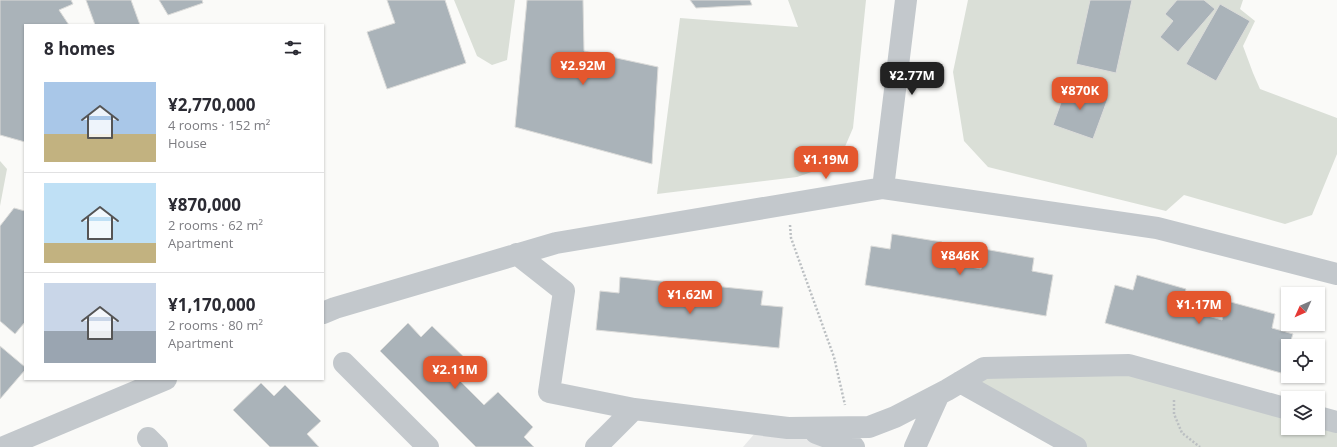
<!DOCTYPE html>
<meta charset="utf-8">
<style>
:root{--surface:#fff;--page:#f7f7f7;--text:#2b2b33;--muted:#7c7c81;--line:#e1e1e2;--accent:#e4572e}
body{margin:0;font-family:"Open Sans",sans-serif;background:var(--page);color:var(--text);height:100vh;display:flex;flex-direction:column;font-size:15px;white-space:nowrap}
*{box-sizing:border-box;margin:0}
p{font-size:13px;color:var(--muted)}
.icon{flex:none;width:22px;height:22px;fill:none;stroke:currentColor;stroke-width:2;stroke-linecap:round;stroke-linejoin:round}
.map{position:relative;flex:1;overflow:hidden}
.drawer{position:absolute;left:24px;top:24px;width:300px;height:356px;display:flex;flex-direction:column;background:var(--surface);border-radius:0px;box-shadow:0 1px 3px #0004}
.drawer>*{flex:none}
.needle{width:26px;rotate:225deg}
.tools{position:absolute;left:1281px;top:287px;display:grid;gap:8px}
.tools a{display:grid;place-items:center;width:44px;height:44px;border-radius:0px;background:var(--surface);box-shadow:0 1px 3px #0004;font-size:20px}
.price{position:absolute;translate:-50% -34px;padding:0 9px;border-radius:8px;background:var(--accent);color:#fff;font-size:13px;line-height:26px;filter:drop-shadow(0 1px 2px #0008)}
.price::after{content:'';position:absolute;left:50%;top:24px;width:12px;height:9px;margin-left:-6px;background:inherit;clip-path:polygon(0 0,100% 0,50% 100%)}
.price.current{background:#222;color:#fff}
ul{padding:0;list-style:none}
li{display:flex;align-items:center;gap:12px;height:100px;padding:0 20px}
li+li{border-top:1px solid var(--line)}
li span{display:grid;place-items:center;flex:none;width:112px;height:80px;border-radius:0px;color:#555}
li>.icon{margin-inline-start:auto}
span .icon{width:48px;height:48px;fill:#fffc;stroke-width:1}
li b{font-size:17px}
h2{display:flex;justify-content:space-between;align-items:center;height:48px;padding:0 20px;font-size:17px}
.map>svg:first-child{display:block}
.built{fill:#e8e9e9}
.green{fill:#dadfd7}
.building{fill:#aab3b9;stroke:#dcdcda}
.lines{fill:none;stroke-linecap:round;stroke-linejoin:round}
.path{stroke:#bbbfc2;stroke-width:2.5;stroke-dasharray:2 2;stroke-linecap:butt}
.minor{stroke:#c3c8cc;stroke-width:22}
</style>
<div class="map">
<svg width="1337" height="447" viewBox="0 0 1337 447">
<rect width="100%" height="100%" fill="#fafaf8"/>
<path class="built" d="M762 425 854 447H743Z"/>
<path class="green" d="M454 0H515L507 60 492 65 477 56Z
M788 0H866L853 128 838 163 797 177 657 194 680 18 798 27Z
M968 0H1243L1240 9 1255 21 1243 46 1253 73 1260 89 1337 118V154L1312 215 1285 224 1184 195 1166 211 988 167 964 141 953 72Z
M0 161 7 169 0 206Z
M1129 365 1288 409V428H1318L1337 422V447H1076L960 382 984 368Z"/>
<path class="building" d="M0 0H71L73 4 59 10 69 25H25V142L0 135Z
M86 0H131L140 25H95Z
M159 0H202L203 3 168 15Z
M387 0H445L466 63 387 89 367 32 395 23Z
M527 0H583L584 51 658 67 652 164 515 127Z
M690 0H750L752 5 696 8Z
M1090 0H1132L1116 73 1076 64Z
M1177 0H1204L1215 9 1178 52 1160 37 1173 21 1165 14Z
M1220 4 1250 21 1216 81 1186 64Z
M1068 83 1108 98 1093 139 1053 125Z
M14 208 25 211V322L15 334 0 321V226Z
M892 234 942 242 939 261 981 269 984 249 1034 258 1032 271 1053 275 1046 316 865 285 871 246 890 249Z
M1137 275 1186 289 1180 308 1222 320 1227 301 1275 314 1272 328 1293 334 1289 346H1288L1281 373 1105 323 1115 285 1133 290Z
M620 277 670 282 668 301 711 306 713 286 763 291 761 305 783 307 779 348 596 330 600 291 619 293Z
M408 323 421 337 432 326 468 361 454 375 484 405 498 392 533 427 524 437 534 447H476L380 351Z
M0 346 25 367V370L0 399Z
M261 383 274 396 285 385 321 421 307 434 319 447H270L233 410Z"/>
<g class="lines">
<path class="path" d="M790 225 791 238 834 357 845 405
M1174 400V414L1182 433 1200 447"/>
<path class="minor" d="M883 188 906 0
M517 254 564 291 549 392 634 409
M323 313 335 308 556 243 883 188 1157 228 1337 274
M344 363 428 447
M960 382 1076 447
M1318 417 1337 422
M816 433 854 447
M148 438 157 447
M4 447 166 379
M596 447 634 409 788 428 869 427 895 417 947 390 984 368 1129 365 1288 409
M915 447 939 394"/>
</g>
</svg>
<div class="tools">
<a><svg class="needle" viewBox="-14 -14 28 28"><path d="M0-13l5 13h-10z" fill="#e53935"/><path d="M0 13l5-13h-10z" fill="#7c7c81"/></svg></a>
<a><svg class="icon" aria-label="locate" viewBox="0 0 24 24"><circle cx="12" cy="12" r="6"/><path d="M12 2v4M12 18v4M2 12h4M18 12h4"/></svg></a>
<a><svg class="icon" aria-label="layers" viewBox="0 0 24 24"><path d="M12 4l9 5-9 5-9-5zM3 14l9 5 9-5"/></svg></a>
</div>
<b class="price" style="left:583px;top:86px">¥2.92M</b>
<b class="price current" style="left:912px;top:96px">¥2.77M</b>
<b class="price" style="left:1080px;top:111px">¥870K</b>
<b class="price" style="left:826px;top:180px">¥1.19M</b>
<b class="price" style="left:960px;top:276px">¥846K</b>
<b class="price" style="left:690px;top:315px">¥1.62M</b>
<b class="price" style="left:1199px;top:325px">¥1.17M</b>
<b class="price" style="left:455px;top:390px">¥2.11M</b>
<section class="drawer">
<h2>8 homes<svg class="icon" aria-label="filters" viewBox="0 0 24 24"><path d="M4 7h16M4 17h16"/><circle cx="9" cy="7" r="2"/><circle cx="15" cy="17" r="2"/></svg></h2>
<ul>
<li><span style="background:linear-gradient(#a9c7e8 65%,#c2b280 0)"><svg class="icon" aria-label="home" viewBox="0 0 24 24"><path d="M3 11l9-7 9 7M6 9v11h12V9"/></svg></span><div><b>¥2,770,000</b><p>4 rooms · 152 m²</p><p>House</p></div></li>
<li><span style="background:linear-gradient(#bfe0f5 75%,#c2b280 0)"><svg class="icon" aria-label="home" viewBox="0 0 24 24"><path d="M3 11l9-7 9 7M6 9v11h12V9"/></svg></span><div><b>¥870,000</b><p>2 rooms · 62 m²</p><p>Apartment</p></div></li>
<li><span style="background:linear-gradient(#c9d6e8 60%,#9aa5b1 0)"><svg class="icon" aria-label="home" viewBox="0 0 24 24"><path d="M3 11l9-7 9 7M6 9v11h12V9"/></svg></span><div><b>¥1,170,000</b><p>2 rooms · 80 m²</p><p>Apartment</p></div></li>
</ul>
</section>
</div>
